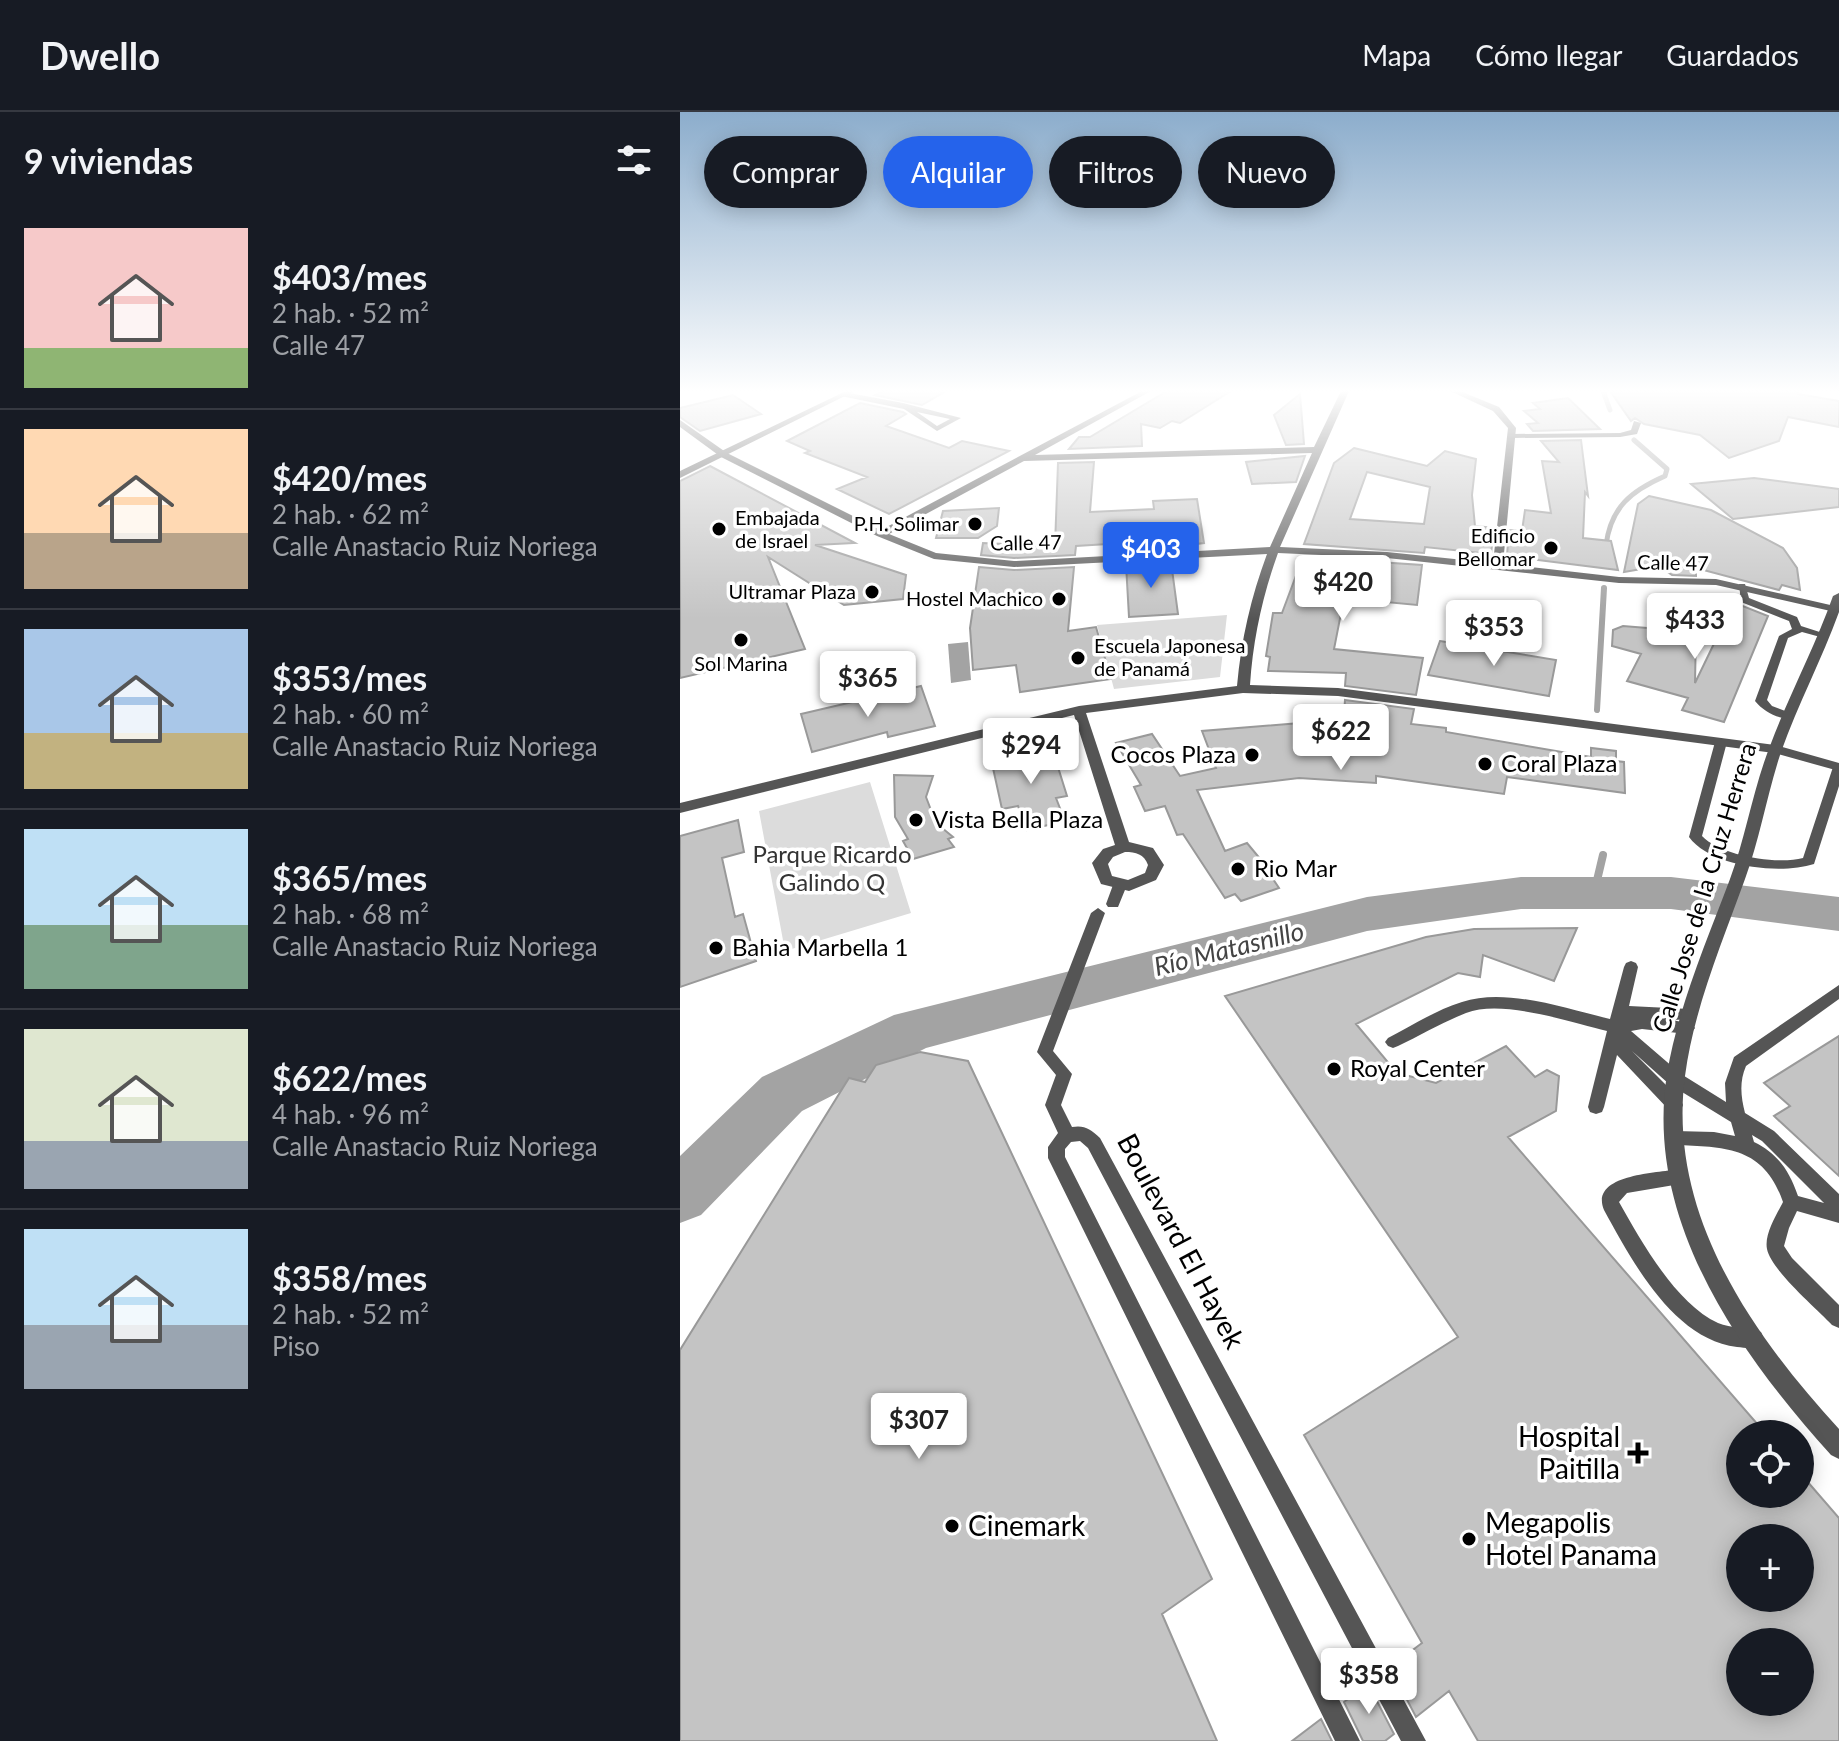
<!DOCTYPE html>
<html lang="es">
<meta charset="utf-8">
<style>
:root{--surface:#171b24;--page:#20242c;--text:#f1f3f6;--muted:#9ea1a6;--line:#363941;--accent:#2563eb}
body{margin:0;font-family:Lato,sans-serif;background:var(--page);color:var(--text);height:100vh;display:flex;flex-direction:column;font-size:30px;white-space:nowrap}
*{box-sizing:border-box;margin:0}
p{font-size:26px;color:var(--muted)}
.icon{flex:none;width:44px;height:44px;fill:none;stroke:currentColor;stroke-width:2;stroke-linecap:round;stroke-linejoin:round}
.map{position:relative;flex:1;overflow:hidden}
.side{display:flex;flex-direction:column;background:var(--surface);width:680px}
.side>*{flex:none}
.guide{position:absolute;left:24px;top:24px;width:760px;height:72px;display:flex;gap:16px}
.buttons{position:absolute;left:1046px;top:1308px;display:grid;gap:16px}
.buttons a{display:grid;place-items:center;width:88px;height:88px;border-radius:50%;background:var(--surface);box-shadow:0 4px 20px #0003;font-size:40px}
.price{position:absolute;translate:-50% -68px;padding:0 18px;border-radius:8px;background:#fff;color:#222;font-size:26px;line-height:52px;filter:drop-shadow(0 2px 4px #0008)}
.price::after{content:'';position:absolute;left:50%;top:48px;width:24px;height:18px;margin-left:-12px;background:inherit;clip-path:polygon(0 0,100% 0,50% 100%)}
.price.on{background:var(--accent);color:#fff}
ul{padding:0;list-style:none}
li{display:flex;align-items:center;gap:24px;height:200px;padding:0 24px}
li+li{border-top:2px solid var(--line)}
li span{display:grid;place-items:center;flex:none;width:224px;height:160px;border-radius:0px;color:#555}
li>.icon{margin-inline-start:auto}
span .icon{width:96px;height:96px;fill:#fffc;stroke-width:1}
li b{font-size:34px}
h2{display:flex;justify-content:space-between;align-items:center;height:96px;padding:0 24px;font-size:34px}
.pill{padding:0 28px;border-radius:36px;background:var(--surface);box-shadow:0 4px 20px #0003;font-size:28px;line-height:72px}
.pill.on{background:var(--accent);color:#fff}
header{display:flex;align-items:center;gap:48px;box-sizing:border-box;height:112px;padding:0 40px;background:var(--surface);border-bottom:2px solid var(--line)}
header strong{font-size:38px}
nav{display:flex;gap:44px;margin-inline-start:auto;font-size:28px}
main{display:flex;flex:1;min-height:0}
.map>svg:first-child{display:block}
.green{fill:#dcdcdc}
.water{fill:#a3a3a3}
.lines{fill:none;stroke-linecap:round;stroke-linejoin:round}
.stream-far2{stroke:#a3a3a3;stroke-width:5}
.stream-far1{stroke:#a3a3a3;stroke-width:6}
.stream{stroke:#a3a3a3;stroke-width:8}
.river{fill:#a3a3a3;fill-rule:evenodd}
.building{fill:#c4c4c4;stroke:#999;stroke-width:2;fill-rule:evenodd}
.service{fill:#555;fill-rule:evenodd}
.minor{fill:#555;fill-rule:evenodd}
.tertiary{fill:#555;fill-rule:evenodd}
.poi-dot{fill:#000;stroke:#fff;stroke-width:3}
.labels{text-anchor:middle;stroke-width:7;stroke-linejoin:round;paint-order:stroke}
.far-poi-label{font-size:20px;fill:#000;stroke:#fff;text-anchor:end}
.far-street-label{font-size:20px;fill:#000;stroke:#fff}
.poi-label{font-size:24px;fill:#000;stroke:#fff;text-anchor:start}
.park-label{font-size:24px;fill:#333;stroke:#fff}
.street-label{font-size:24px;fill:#000;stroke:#fff}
.water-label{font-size:26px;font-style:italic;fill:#444;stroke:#fff}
.near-street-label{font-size:28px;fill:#000;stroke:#fff}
.near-poi-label{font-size:28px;fill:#000;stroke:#fff;text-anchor:start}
</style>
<header>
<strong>Dwello</strong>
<nav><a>Mapa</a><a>Cómo llegar</a><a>Guardados</a></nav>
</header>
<main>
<section class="side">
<h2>9 viviendas<svg class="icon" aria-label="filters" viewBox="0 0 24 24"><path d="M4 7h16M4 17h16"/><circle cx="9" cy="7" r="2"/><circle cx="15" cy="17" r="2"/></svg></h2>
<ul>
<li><span style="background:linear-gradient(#f6c9c9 75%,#8fb573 0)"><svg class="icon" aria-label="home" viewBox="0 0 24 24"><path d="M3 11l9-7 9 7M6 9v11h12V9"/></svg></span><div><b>$403/mes</b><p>2 hab. · 52 m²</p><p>Calle 47</p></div></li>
<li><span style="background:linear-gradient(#ffd9b3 65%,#b9a48a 0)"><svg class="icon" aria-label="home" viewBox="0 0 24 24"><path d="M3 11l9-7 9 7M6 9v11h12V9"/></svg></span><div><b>$420/mes</b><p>2 hab. · 62 m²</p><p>Calle Anastacio Ruiz Noriega</p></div></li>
<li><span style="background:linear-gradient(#a9c7e8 65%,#c2b280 0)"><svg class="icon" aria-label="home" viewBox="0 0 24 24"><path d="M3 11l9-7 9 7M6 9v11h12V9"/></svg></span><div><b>$353/mes</b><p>2 hab. · 60 m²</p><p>Calle Anastacio Ruiz Noriega</p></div></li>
<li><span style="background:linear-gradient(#bfe0f5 60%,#7fa58c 0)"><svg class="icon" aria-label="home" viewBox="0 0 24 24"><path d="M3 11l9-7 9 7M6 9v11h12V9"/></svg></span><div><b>$365/mes</b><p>2 hab. · 68 m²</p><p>Calle Anastacio Ruiz Noriega</p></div></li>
<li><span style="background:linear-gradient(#dfe7d0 70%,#9aa5b1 0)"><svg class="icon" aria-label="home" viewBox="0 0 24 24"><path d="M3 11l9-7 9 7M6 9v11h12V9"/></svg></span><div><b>$622/mes</b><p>4 hab. · 96 m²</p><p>Calle Anastacio Ruiz Noriega</p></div></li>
<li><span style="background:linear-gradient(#bfe0f5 60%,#9aa5b1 0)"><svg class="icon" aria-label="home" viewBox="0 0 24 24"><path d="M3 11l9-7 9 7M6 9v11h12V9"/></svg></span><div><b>$358/mes</b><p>2 hab. · 52 m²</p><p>Piso</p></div></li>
</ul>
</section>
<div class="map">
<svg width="1159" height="1629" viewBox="0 0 1159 1629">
<rect width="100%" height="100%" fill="#fff"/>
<path class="green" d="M547 503 540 565 434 577 417 513Z
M190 670 231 801 105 839 79 699Z"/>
<path class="water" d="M288 530 291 568 271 571 268 532Z"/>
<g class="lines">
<path class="stream-far2" d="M923 279 930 298
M926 433C931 395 951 379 985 364L987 357 954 328"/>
<path class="stream-far1" d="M925 438 926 431
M917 598 924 476"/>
<path class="stream" d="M914 781 923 743"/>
<path class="river" d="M841 765H991L1159 785V819L991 797H841L687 819 246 936 122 999 21 1103 0 1111V1044L82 965 214 903 687 785Z"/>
</g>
<path class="building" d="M203 279H266L242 293 195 283Z
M487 279H551L500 311 492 309 480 316 461 312 462 334 389 337 399 325H410Z
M930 279H1119L1118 282 1159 289V315L1108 305 1099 329 1049 346 1020 323 964 312 955 306 951 309Z
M620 282 624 332 606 333 594 303Z
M53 283 81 302 20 319 0 305V296Z
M888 286 920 317 853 319 847 312 858 311 844 299 860 297 853 291Z
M180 291 223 300 226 302 206 314 269 336 282 329 329 339 209 402 157 377 187 365 125 341 130 339 107 329Z
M901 328 908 384 905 380 903 426 931 429 938 458 827 444 829 418 842 419 845 398 871 401 862 349 879 350 861 329Z
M674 336 747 354 765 339 796 347 792 383 795 414 814 416 811 442 745 435 744 441 624 432 654 351ZM687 360 750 375 744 412 670 407Z
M625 344 616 370 572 372 566 350Z
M414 350 410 400 474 397 473 389 517 387 524 431 445 440 444 431 396 434 395 443 334 446 301 443 303 431 375 434 378 351Z
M30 354 175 431 135 433 226 463 223 487 164 493 88 445 125 537 0 566V369Z
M1074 366 1159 377V395L1053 407 1011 372Z
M969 384 1031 398 1103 436 1117 456 1120 478 1102 473 1099 478 1016 456V464L992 463 979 454 944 460 958 392Z
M319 396 317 414 298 426H256L263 399Z
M623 445 742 453 737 493 664 486 654 537 743 546 736 583 665 574 666 561 588 559 590 545 586 544 593 501H602Z
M491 450 498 502 449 505 446 452Z
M299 455 334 458 394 455 388 519 416 515 431 567 340 580 336 553 293 558 290 516Z
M1057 484 1060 493 1088 504 1044 610 1002 598 1008 586 947 569 961 542 932 534 933 518 943 514 1016 520 1015 571Z
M760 529 876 548 869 584 748 563Z
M241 574 255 614 208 625 207 620 132 640 121 602Z
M665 588 734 597 731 612 766 616V620L911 645V636L936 639V649L944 650 945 681 827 665 824 682 696 664V671L619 666 517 678 545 739 567 731 596 766 593 767 599 776 561 789 555 782 545 786 503 722 497 723 485 694 465 699 454 675 461 673 436 631 472 622 500 664 536 656 522 619 644 609 645 601 664 602Z
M372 636 387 684 376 686 385 709 347 718 338 694 322 697 311 647Z
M214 663 253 664 246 685 256 711 273 725 268 727 274 735 233 747 223 729 228 727 215 705Z
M58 708 64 740 42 746 55 805 63 802 76 849 0 875V724Z
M897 816 874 869 803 843 800 865 778 861 676 912 716 960 725 963 756 971 826 934 855 965 867 958 879 964 876 999 828 1025 1086 1322H1060V1382H1120V1361L1159 1406V1629H798L769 1579 736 1605 710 1555 742 1531 624 1323 778 1225 545 884 746 825 794 817ZM1060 1426H1120V1486H1060ZM1060 1530H1120V1590H1060Z
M1159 924V1064L1094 1004 1110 994 1084 971Z
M240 940 288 949 532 1467 482 1502 537 1629H0V1238L169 966 185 970 196 953Z
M688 1572 714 1622 705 1629H683L664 1590Z
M641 1607 652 1629H612Z"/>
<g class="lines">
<path class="service" d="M164 280 223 291 281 306 257 319 224 297 161 284ZM237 300 270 307 257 314Z
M954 309 961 311 957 322 940 325 832 326 828 324 832 322 940 321 951 318Z
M1059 472H1065L1069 486 1117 505 1121 514 1149 523 1144 526 1122 520 1108 526 1087 588 1092 594 1113 602V606C1099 608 1084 600 1075 589L1099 524 1112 517 1109 509 1061 490Z
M1041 626 1047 630 1022 724C1041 744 1097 753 1123 746L1153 655 1159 651V674L1134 752C1100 763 1031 755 1009 725L1035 630Z
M440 768 447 773 438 795H428L426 792 433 773Z
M418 796 425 801 373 939 392 962 381 993 392 1015C405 1013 410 1017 420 1026L746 1629H721L408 1036 400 1029 391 1030 385 1037V1045L680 1629H655L368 1046V1035L378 1021 365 993 376 963 357 940 411 801Z
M951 849 956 851 958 855 949 894 1009 897 1014 899 1017 903 1014 907 992 908 1012 912 1015 916 1012 920 1007 922 962 917 951 919 1001 962 1046 990 1045 971 1054 945 1159 873V887L1066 954C1059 970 1061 985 1065 1001L1094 1019 1159 1082V1111L1117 1099 1109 1116 1104 1134 1112 1146 1159 1193V1216L1152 1213C1136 1196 1091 1158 1087 1137 1084 1122 1097 1102 1103 1090 1084 1035 1047 1035 995 1033L989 1031 987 1026 989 1021 995 1019 1034 1020 1055 1024 1051 1010 989 972 952 939 1001 988 1003 993 1001 998 995 1000 989 998 937 943 924 995 922 1000 916 1002 910 1000 908 995 927 919C890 910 822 887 786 901 763 910 741 923 718 934L713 936 708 934 705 930 708 926C731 914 756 898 782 890 826 875 886 897 930 907L944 855 946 851ZM1072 1023 1082 1029 1144 1091 1118 1084C1109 1058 1098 1042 1074 1030Z
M1000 1057 1006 1059 1009 1065 1006 1071 947 1081 939 1090C961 1129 996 1192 1038 1211 1051 1217 1067 1214 1081 1220L1084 1227 1081 1234C1073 1237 1066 1236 1057 1235 993 1227 952 1149 924 1098 909 1062 978 1061 1000 1057Z"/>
<path class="minor" d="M462 279H471L355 343 634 335 661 279H669L600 435 707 440 813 451 828 316 813 299 770 279H780L819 295 836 316 823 452 939 465 1036 467 1159 495V499L1155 500 1036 473 939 471 707 446 598 441C582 485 573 528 570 573L658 576 1095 633 1159 651V659L1094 641 658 584 563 581 406 601 449 730 473 736 484 753 476 768 449 779 421 772 412 751 423 737 435 733 394 603 0 701V691L399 594 557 574C561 528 571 485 587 442L334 455 254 447 197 424 41 345 0 315V308L47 341 201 418ZM632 341 590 435 334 449 256 441 209 422 344 349ZM445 740C456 740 464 742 468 753L465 761 448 768 432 764 428 752 433 745Z"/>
<path class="tertiary" d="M166 279H175L0 366V359Z
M1159 481V500C1142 547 1118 592 1101 640 1087 682 1080 726 1065 767 1042 831 1014 896 1005 964 987 1101 1071 1221 1159 1317V1347L1151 1343C1059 1241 964 1108 987 962 998 895 1026 831 1050 767 1066 724 1073 677 1090 634 1109 583 1135 535 1153 484Z"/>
</g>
<linearGradient id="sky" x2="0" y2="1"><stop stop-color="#8cadcc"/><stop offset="0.55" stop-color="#fff"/><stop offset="1" stop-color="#fff" stop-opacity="0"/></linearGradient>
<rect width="1159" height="507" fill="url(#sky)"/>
<g class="poi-dot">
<circle cx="295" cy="412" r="8"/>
<circle cx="39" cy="417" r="8"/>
<circle cx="871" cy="436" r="8"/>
<circle cx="192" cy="480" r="8"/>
<circle cx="379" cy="487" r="8"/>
<circle cx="61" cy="528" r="8"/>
<circle cx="398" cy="546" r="8"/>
<circle cx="572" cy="643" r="8"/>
<circle cx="805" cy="652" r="8"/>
<circle cx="236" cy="708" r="8"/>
<circle cx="558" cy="757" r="8"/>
<circle cx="36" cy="836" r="8"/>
<circle cx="654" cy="957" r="8"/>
<path d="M954 1329h8v8h8v8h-8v8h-8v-8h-8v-8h8z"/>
<circle cx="272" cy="1414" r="8"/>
<circle cx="789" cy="1427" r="8"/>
</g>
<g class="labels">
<g class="far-poi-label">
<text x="55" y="413" text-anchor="start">Embajada<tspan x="55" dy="23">de Israel</tspan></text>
<text x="279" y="419">P.H. Solimar</text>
<text x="855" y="431">Edificio<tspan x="855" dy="23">Bellomar</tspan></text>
<text x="176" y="487">Ultramar Plaza</text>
<text x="363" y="494">Hostel Machico</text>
<text x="414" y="541" text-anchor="start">Escuela Japonesa<tspan x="414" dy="23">de Panamá</tspan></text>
<text x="61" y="559" text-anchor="middle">Sol Marina</text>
</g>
<g class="far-street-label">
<text transform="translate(346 431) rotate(-1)" y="7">Calle 47</text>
<text transform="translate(993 451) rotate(1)" y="7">Calle 47</text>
</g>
<g class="poi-label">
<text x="556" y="651" text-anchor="end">Cocos Plaza</text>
<text x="821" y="660">Coral Plaza</text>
<text x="252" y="716">Vista Bella Plaza</text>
<text x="574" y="765">Rio Mar</text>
<text x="52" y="844">Bahia Marbella 1</text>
<text x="670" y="965">Royal Center</text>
</g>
<g class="park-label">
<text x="152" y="751">Parque Ricardo<tspan x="152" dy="28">Galindo Q</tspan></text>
</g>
<g class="street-label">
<text transform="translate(1025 776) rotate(-73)" y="8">Calle Jose de la Cruz Herrera</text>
</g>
<g class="water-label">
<text transform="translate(549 837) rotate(-14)" y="9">Río Matasnillo</text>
</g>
<g class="near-street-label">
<text transform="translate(501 1129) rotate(62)" y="10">Boulevard El Hayek</text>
</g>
<g class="near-poi-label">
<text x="940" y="1335" text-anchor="end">Hospital<tspan x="940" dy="32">Paitilla</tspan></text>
<text x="805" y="1421">Megapolis<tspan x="805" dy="32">Hotel Panama</tspan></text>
<text x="288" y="1424">Cinemark</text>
</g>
</g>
</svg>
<div class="buttons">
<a><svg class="icon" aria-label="locate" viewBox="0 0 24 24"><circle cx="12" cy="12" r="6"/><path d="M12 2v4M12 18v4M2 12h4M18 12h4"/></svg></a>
<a>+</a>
<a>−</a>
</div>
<b class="price on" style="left:471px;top:478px">$403</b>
<b class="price" style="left:663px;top:511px">$420</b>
<b class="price" style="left:1015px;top:549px">$433</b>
<b class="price" style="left:814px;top:556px">$353</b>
<b class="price" style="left:188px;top:607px">$365</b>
<b class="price" style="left:661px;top:660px">$622</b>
<b class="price" style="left:351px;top:674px">$294</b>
<b class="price" style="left:239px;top:1349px">$307</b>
<b class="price" style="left:689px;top:1604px">$358</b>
<div class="guide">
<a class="pill">Comprar</a>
<a class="pill on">Alquilar</a>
<a class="pill">Filtros</a>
<a class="pill">Nuevo</a>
</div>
</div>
</main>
